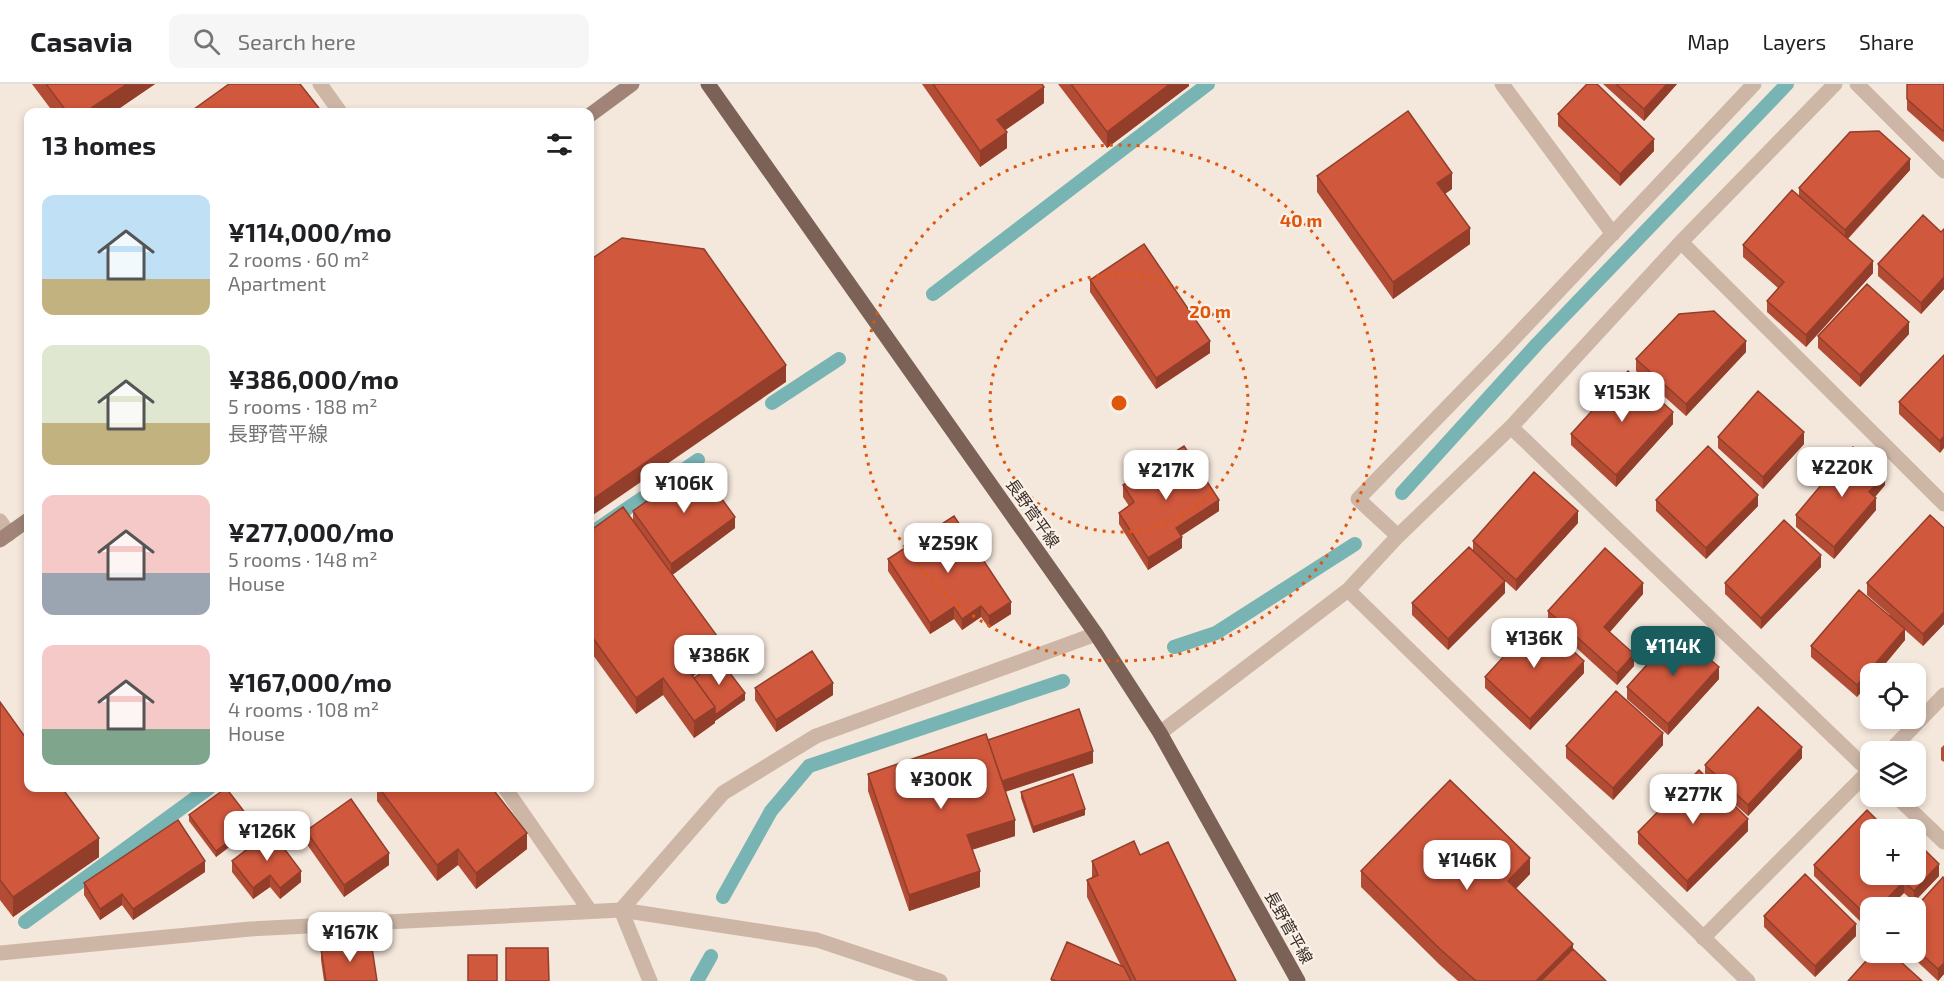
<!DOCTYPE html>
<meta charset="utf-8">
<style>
:root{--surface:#fff;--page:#f6f6f6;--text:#202124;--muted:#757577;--line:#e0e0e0;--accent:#195d5e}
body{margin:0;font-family:"Exo 2","Noto Sans JP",sans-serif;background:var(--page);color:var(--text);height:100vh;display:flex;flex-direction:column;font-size:22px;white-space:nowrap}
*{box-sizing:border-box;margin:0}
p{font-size:20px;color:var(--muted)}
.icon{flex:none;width:33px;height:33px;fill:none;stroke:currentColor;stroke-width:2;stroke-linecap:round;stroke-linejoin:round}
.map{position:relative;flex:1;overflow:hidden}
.drawer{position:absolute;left:24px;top:24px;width:570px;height:684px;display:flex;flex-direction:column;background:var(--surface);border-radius:12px;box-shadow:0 3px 9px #0003}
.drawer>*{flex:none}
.buttons{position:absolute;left:1860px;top:579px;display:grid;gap:12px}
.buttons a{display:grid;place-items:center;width:66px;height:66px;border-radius:12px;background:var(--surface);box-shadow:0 3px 9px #0003;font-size:30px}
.price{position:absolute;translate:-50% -51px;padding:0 14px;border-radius:12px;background:#fff;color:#222;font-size:20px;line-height:39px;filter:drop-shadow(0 2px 3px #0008)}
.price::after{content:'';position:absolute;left:50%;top:36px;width:18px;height:14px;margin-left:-9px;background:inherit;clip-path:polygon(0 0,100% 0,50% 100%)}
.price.current{background:var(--accent);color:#fff}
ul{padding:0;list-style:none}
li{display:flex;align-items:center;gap:18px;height:150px;padding:0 18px}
li span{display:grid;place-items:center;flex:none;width:168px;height:120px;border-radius:12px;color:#555}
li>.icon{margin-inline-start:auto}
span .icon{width:72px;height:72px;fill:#fffc;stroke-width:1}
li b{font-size:26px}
h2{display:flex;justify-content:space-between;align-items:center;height:72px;padding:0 18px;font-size:26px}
header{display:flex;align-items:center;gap:36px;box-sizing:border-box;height:84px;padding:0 30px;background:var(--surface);border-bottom:2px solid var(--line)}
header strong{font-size:28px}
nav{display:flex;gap:33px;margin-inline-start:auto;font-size:21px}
.search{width:420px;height:54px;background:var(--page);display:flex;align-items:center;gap:15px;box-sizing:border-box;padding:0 21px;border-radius:12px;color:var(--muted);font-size:22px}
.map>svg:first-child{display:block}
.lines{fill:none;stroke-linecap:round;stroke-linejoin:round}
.stream{stroke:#77b4b3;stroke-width:14}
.lane{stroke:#cdb6a6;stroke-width:15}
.street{stroke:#cdb6a6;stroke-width:15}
.secondary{stroke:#a18477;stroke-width:15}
.primary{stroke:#7c6157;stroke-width:15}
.wall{fill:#b34c34}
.shaded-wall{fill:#923e2b}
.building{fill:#d0583d;stroke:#923e2b;stroke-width:1.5}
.ring{fill:none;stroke:#df570d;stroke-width:3;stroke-dasharray:3 6}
.labels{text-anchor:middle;stroke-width:4.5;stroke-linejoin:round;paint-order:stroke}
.street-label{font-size:16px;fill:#392c27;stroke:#fbf1e8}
.centre{fill:#df570d;stroke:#fbf1e8;stroke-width:3}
.ring-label{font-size:18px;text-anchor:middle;font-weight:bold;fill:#df570d;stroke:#fbf1e8;stroke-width:4.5;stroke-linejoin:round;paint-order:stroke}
</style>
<header>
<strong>Casavia</strong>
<div class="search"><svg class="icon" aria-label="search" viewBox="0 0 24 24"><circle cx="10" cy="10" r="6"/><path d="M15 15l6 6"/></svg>Search here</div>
<nav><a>Map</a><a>Layers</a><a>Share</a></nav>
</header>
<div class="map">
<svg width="1944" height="897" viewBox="0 0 1944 897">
<rect width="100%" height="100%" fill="#f4e7db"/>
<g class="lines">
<path class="stream" d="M933 210 1208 0
M772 319 839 275
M1402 409 1537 260 1787 0
M590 450 698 376
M1174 563 1216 549 1355 460
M723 813 771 727 809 682 1063 597
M25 838 209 704
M697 897 711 872"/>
<path class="lane" d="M1889 668 1944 611
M621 826 650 897
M1703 854 1870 686"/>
<path class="street" d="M320 0 340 28
M1502 0 1613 150
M1857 0 1944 87
M1681 158 1944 420
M1511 343 1870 688
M0 437 9 450
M1398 452 1358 415 1500 269 1754 0
M1348 506 1748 897
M1160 649 1348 506 1398 452 1511 343 1681 158 1835 0
M505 704 590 827
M1896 712 1944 758
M621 826 723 709 816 652 1096 550
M0 869 250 845 621 826 817 856 940 897"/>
<path class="secondary" d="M590 31 632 0
M0 456 28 436"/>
<path class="primary" d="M708 0 1096 550 1160 649 1298 897"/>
</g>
<path class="wall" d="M32 0H155L114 28H53Z
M922 0H1042L1044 19 1005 46 1007 64 980 83Z
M1058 0H1189V2L1107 64Z
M1603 0H1677L1644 37Z
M1907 0H1944V57L1943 58 1907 26Z
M1558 30 1654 67 1620 102 1558 42Z
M1910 86 1848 155 1873 189 1806 263 1767 228V217L1778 204 1743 173V161L1799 111V104Z
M1317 92 1452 105 1445 110 1470 160 1393 215 1317 108Z
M1944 145V205L1921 230 1878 192V180L1941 148Z
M1090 196 1210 269 1156 305 1090 208Z
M1909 250 1860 303 1818 264V252Z
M1746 268 1686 332 1636 287V275Z
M1944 271 1940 369 1899 330V318Z
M1673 340 1616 403 1571 361V350Z
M1718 353 1804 360 1763 405 1718 364Z
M1123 401 1219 427 1181 452 1182 464 1148 486 1119 440V429L1129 422 1123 413Z
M1885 401 1875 413 1876 426 1834 475 1796 443V431Z
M1656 416 1758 422 1706 475 1656 427Z
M633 427 735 444 672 491 720 573 693 592 694 594 745 616 715 637V639L694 654 663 611 636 630 590 567V447L633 436Z
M1578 439 1516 507 1505 497V509L1448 566 1412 531V519L1473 466V457Z
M1944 444V540L1923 562 1905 546V556L1857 613 1811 573V562L1890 531 1867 511V499Z
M888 475 1011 530 989 544 981 533 962 546 954 535 930 550 888 487Z
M1821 483 1761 545 1725 510V499Z
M1643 510 1609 548 1634 582 1617 601 1548 538V527Z
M1584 589 1530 646 1485 604V593Z
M1719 595 1668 651 1627 615V603Z
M755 604 833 611 776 648 755 616Z
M0 618 99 773 13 833 0 816Z
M988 656 1093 679 1005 708 1015 752 972 766 980 803 909 827 868 707V690Z
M1663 661 1613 716 1566 674V662Z
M1944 661V678L1941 676V664Z
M1802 674 1748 732 1708 696 1748 747 1687 808 1638 760V748L1705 692V681Z
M377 704H492L527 765 476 805 458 781 437 797 377 717Z
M1021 708 1085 731 1033 749 1021 714Z
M189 731 253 745 216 773 189 737Z
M1870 746 1939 792 1914 818 1904 809 1870 824V842L1868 845 1814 792V781Z
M306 747 389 781 344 813 306 759Z
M1140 771 1236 897H1051V895L1121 882 1087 813V796L1092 794V777Z
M232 777 301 798 280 815 270 803 253 815 232 788Z
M1361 787 1530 790 1516 804 1573 865 1606 897H1458L1440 881 1361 803Z
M205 788 133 836 122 821 100 836 84 811V799Z
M1916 824 1944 890 1938 897 1907 868H1916Z
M1764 832 1856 852 1815 893 1764 843Z
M321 865 377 897H324L321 876Z"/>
<path class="shaded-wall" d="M127 0H155L114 28H85Z
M1170 0H1189V2L1107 64V48Z
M1667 0H1677L1644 37V25Z
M1044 3V19L997 52V36Z
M1007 48V64L980 83V67Z
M1654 55V67L1620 102V90Z
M1910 75V86L1845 157V146Z
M1452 89V105L1437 115V99Z
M1470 144V160L1393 215V198Z
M1873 177V189L1806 263V251Z
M1944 193V205L1921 230V219Z
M1909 238V250L1860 303V291Z
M1210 257V269L1156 305V294Z
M1746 257V268L1686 332V320Z
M786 281V298L590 433V417Z
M1673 328V340L1616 403V391Z
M1804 348V360L1763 405V393Z
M1944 352V364L1940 369V357Z
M1885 390V401L1869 420V408Z
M1758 411V422L1706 475V464Z
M1876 414V426L1834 475V463Z
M1219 416V427L1176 455V444Z
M1578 427V439L1516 507V496Z
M735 433V444L671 492V480Z
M1182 453V464L1148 486V474Z
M1821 471V483L1761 545V534Z
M1505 497V509L1448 566V555Z
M1643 499V510L1604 555V543Z
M1011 518V530L989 544V532Z
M981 522V533L962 546V535Z
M954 523V535L930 550V539Z
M1944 528V540L1923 562V550Z
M1905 545V556L1877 590H1870V597L1857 613V601Z
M720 556V573L685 598V582Z
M1634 570V582L1617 601V589Z
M1584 577V589L1530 646V635Z
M1719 583V595L1668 651V640Z
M663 594V611L636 630V614Z
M833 599V611L776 648V636Z
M745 609V616L715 637V639L694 654V637L715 623Z
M1663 649V661L1613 716V704Z
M1802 663V674L1748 732V721Z
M1093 667V679L1001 709V698Z
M1085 725V731L1033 749V743Z
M1748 735V747L1687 808V797Z
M1015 736V752L967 767V751Z
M253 739V745L216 773V767Z
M527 749V765L476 805V789Z
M99 754V773L13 833V813Z
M458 765V781L437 797V781Z
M389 769V781L344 813V801Z
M1530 774V790L1508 813V797Z
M205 777V788L133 836V825Z
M1939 780V792L1914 818V807Z
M301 787V798L280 815V804Z
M980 787V803L909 827V811Z
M270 791V803L253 815V804Z
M1904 797V809L1889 824H1878Z
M122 810V821L100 836V825Z
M1870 831V842L1868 845V833Z
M1856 840V852L1815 893V882Z
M1573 860V876L1552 897H1536Z
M1944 879V890L1938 897V885Z"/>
<path class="building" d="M46 0H127L85 28H67Z
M229 0H300L322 28H190Z
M933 0H1042L1044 3 997 36 1007 48 980 67Z
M1071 0H1170L1107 48Z
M1587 0H1597L1654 55 1620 90 1558 30Z
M1616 0H1667L1644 25Z
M1907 0H1944V46L1943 47 1907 15Z
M1408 27 1452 89 1437 99 1470 144 1393 198 1317 92Z
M1879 47 1910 75 1845 146 1799 104 1850 48Z
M1792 106 1873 177 1806 251 1767 217 1784 198 1743 161Z
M1923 131 1941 148 1944 145V193L1921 219 1878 180Z
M622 154 704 165 786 281 590 417V176Z
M1144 160 1210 257 1156 294 1090 196Z
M1867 200 1909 238 1860 291 1818 252Z
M1714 227 1746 257 1686 320 1636 275 1679 230Z
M1944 271V352L1940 357 1899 318Z
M1628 287 1673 328 1616 391 1571 350Z
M1758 307 1804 348 1763 393 1718 353Z
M1184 362 1219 416 1176 444 1182 453 1148 474 1119 429 1134 418 1123 401Z
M1708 362 1758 411 1706 464 1656 416Z
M1853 363 1885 390 1869 408 1876 414 1834 463 1796 431Z
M697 381 735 433 671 480 633 427Z
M1534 388 1578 427 1516 496 1473 457Z
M623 423 720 556 685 582 715 623 694 637 663 594 636 614 590 550V447Z
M1930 431 1944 444V528L1923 550 1867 499Z
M954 432 1011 518 989 532 981 522 962 535 954 523 930 539 888 475Z
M1784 436 1821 471 1761 534 1725 499Z
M1469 463 1505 497 1448 555 1412 519Z
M1605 464 1643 499 1604 543 1634 570 1617 589 1548 527Z
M1859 506 1905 545 1857 601 1811 562Z
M1538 535 1584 577 1530 635 1485 593Z
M1677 547 1719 583 1668 640 1627 603Z
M812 567 833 599 776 636 755 604Z
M720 576 745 609 715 631V623L694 594Z
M1616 607 1663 649 1613 704 1566 662Z
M0 618 28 657V704H62L99 754 13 813 0 796Z
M1758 623 1802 663 1748 721 1705 681Z
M1079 625 1093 667 1002 697 988 656Z
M986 650 1015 736 967 751 980 787 909 811 868 690Z
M1699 686 1748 735 1687 797 1638 748Z
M1073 690 1085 725 1033 743 1021 708Z
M1450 696 1530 774 1508 797 1573 860 1536 897H1476L1440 865 1361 787Z
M226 704 253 739 216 767 189 731Z
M379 704H492L527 749 476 789 458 765 437 781Z
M351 715 389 769 344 801 306 747Z
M1867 726 1887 746H1870V790H1916V768L1921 762 1939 780 1914 807 1904 797 1878 824H1870V831L1868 833 1814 781Z
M178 736 205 777 133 825 122 810 100 825 84 799Z
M271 747 301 787 280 804 270 791 253 804 232 777Z
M1134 757 1140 771 1168 758 1236 897H1136L1087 796 1098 791 1092 777Z
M1805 790 1856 840 1815 882 1764 832Z
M1943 793 1944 794V879L1938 885 1916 865V824H1915Z
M371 857 377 897H326L321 865Z
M1067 858 1124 883 1131 897H1056L1051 895Z
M506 864H548L549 897H506Z
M1573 865 1606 897H1541Z
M1874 868H1890L1922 897H1848Z
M468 871H497V897H468Z"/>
<g class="ring">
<circle cx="1119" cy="319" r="129"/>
<circle cx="1119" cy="319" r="258"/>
</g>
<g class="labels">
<g class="street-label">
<text transform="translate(1033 429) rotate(55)" y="6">長野菅平線</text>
<text transform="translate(1289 843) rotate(61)" y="6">長野菅平線</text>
</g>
</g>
<circle cx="1119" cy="319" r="9" class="centre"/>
<g class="ring-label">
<text x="1301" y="143">40 m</text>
<text x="1210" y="234">20 m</text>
</g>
</svg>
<div class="buttons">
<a><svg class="icon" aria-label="locate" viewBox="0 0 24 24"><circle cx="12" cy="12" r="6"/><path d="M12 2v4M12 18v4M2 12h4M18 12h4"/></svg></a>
<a><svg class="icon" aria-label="layers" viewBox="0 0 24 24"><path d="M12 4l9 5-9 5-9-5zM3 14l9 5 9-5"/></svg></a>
<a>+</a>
<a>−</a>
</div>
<b class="price" style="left:1622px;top:339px">¥153K</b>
<b class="price" style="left:1842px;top:414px">¥220K</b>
<b class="price" style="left:1166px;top:417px">¥217K</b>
<b class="price" style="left:684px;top:430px">¥106K</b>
<b class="price" style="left:948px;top:490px">¥259K</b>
<b class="price" style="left:1534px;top:585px">¥136K</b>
<b class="price current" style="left:1673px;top:593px">¥114K</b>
<b class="price" style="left:719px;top:602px">¥386K</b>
<b class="price" style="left:941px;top:726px">¥300K</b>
<b class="price" style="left:1693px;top:741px">¥277K</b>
<b class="price" style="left:267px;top:778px">¥126K</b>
<b class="price" style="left:1467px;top:807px">¥146K</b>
<b class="price" style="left:350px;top:879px">¥167K</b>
<section class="drawer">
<h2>13 homes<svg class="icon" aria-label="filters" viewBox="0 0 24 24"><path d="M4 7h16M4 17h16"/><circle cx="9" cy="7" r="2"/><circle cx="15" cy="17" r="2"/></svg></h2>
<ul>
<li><span style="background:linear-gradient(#bfe0f5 70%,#c2b280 0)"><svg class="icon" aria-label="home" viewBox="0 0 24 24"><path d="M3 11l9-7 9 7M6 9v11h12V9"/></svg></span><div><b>¥114,000/mo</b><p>2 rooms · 60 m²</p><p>Apartment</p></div></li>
<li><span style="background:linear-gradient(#dfe7d0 65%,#c2b280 0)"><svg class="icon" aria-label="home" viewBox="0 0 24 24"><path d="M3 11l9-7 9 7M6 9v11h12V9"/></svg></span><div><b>¥386,000/mo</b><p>5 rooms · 188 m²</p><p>長野菅平線</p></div></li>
<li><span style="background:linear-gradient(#f6c9c9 65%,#9aa5b1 0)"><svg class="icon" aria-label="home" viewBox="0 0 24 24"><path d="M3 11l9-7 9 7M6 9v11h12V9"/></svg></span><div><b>¥277,000/mo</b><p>5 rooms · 148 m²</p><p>House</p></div></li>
<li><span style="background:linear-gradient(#f6c9c9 70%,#7fa58c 0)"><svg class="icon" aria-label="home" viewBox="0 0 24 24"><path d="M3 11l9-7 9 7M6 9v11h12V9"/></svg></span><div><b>¥167,000/mo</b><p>4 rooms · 108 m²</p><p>House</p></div></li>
</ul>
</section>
</div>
